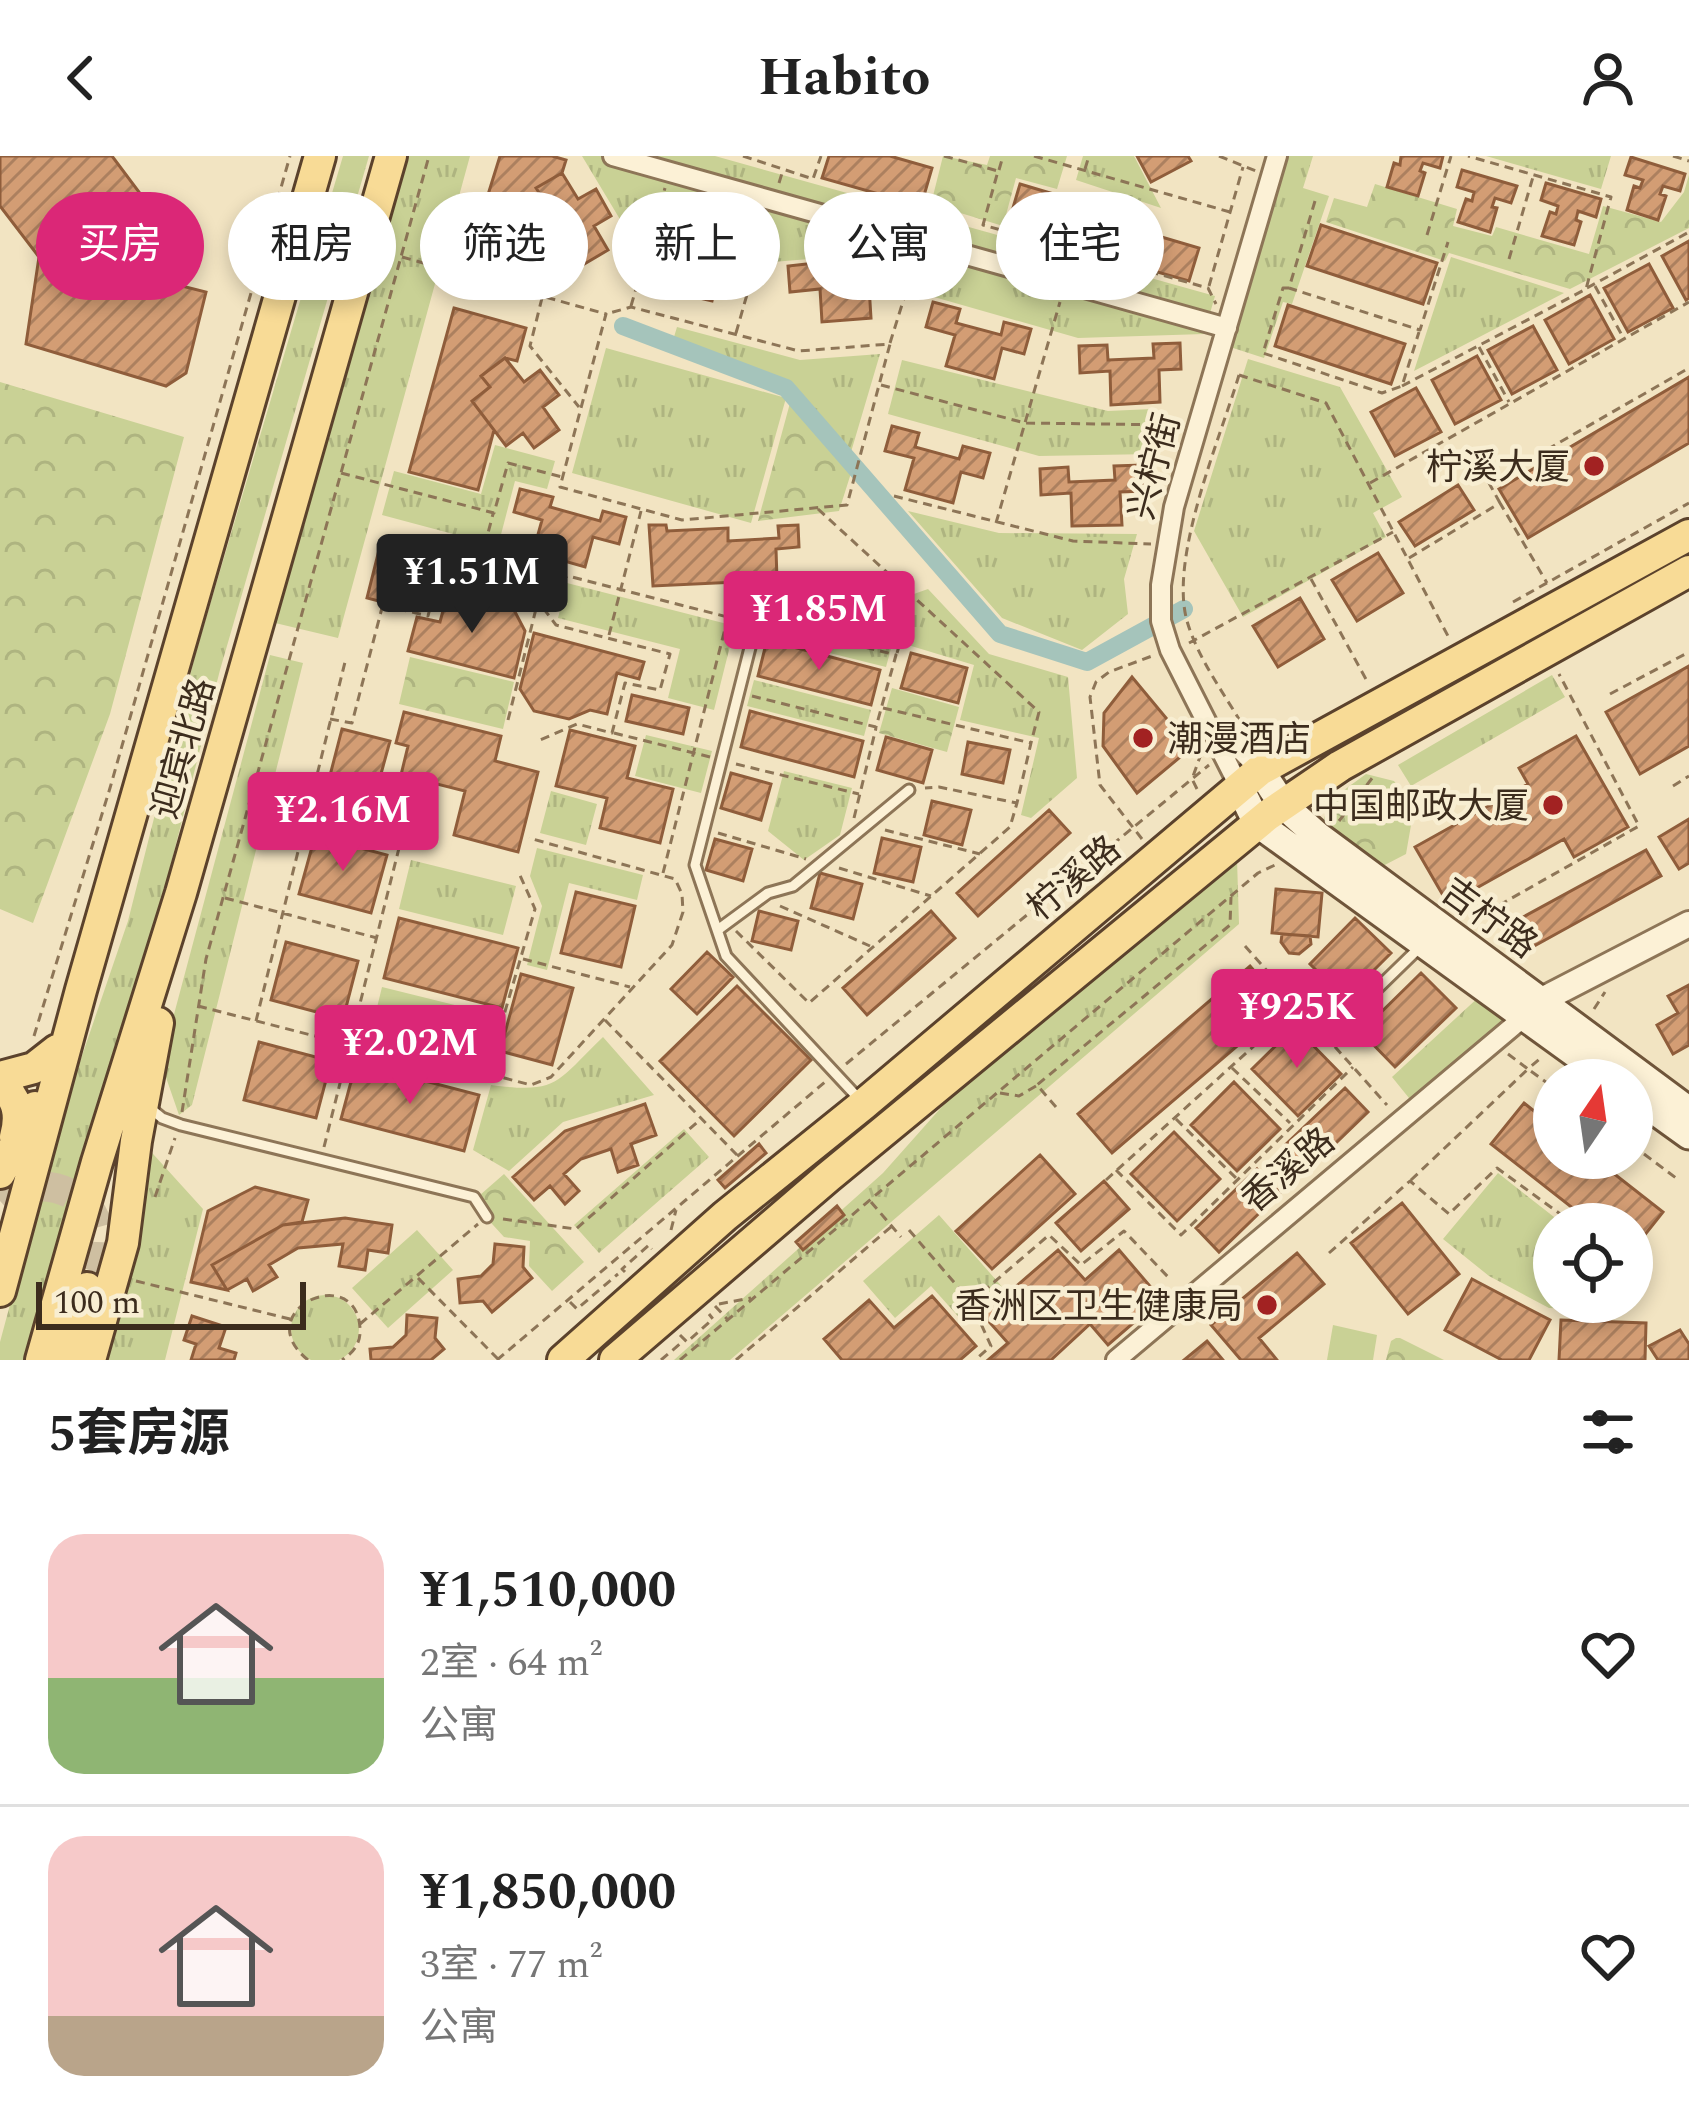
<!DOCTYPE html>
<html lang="zh">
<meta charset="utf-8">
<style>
:root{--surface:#fff;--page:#f6f6f6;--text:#222;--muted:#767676;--line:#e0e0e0;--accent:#db2777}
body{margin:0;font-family:Spectral,"Noto Sans SC",serif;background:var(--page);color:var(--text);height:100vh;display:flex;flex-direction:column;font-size:45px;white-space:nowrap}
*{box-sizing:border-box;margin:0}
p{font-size:39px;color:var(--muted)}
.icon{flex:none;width:66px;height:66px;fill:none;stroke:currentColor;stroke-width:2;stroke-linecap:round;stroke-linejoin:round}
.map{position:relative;height:1204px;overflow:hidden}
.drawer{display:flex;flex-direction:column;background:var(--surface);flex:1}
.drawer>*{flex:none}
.hud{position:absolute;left:36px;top:36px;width:1617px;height:108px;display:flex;gap:24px}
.needle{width:78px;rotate:13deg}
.fabs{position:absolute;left:1533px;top:903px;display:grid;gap:24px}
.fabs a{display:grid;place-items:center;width:120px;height:120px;border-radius:50%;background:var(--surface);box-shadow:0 6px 18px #0003;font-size:60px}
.scale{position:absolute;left:36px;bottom:30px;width:270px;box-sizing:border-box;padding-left:12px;border:6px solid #3c2c1d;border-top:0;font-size:33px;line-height:42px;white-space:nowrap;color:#3c2c1d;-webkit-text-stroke:9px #f8eed2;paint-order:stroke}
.price{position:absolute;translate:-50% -102px;padding:0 27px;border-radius:12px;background:var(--accent);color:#fff;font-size:39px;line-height:78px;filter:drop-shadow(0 3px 6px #0008)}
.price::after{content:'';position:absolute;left:50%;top:72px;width:36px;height:27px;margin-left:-18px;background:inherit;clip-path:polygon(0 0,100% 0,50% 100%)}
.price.current{background:#222;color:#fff}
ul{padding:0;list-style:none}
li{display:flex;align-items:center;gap:36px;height:300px;padding:0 48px}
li+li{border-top:3px solid var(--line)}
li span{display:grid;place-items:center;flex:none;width:336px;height:240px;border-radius:36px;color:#555}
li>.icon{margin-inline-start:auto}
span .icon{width:144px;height:144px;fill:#fffc;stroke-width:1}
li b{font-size:51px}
h2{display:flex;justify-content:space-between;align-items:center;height:144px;padding:0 48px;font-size:51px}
.chip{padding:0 42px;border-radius:54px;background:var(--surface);box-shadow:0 6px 18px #0003;font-size:42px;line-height:108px}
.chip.current{background:var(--accent);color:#fff}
header{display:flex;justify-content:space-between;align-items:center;height:156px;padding:0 48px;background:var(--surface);font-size:54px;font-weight:700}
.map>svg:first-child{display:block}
.grass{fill:url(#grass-tufts)}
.forest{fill:url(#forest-crowns)}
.pitch{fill:#c9d195}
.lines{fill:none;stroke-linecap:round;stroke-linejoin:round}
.canal{stroke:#a5c4bb;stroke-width:18}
.building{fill:url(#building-hatch);stroke:#8f5d3b;stroke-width:3}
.primary-tunnel{stroke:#cebfa1;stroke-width:30;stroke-dasharray:30 15;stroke-linecap:butt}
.service-casing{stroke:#8d7557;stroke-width:15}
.minor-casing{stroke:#8d7557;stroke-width:24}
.tertiary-casing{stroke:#8d7557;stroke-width:30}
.secondary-casing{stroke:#6f553a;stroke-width:33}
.primary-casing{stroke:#5b422c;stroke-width:36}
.path{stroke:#8d7557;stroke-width:3;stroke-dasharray:9 6;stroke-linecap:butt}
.service{stroke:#fcf1d6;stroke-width:9}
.minor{stroke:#fcf1d6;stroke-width:18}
.tertiary{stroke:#fcf1d6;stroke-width:24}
.secondary{stroke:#fcf1d6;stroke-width:27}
.primary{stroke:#f8db96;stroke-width:30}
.poi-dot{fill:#a22222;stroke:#f8eed2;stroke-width:4.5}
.labels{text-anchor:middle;stroke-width:9;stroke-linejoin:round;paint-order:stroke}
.street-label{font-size:36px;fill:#3c2c1d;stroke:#f8eed2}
.poi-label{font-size:36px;fill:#3c2c1d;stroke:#f8eed2;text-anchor:end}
</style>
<header><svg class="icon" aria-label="back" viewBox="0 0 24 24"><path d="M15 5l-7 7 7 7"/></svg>Habito<svg class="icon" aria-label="person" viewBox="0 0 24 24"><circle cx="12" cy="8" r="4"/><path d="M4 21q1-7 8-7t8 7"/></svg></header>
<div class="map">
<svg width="1689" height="1204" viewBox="0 0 1689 1204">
<defs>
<pattern id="grass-tufts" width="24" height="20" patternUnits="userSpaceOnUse" patternTransform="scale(3)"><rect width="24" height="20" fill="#c9d195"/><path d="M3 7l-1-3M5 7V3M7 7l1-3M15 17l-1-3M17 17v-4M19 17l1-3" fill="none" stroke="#aeb480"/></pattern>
<pattern id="forest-crowns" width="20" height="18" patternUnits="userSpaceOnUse" patternTransform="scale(3)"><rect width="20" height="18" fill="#c9d195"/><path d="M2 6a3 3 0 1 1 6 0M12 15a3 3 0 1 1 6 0" fill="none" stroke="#aeb480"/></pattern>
<pattern id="building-hatch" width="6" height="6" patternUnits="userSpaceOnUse" patternTransform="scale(3)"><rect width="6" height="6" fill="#d39d74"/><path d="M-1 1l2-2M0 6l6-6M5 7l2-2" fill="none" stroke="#ac805f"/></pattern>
</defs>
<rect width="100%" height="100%" fill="#f2e4c2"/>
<path class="grass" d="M343 0H369L220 514 153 779 30 1204H0V1186L57 973 128 765 196 496Z
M406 0H470L338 482 271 466Z
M582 0H715L1215 140 1204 178 1078 182 899 131 894 96 773 106 621 65Z
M1083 0H1134L1161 52 1076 24Z
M1287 0H1313L1303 32 1329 40 1292 148 1283 146 1264 202 1230 191Z
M1486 0H1611L1601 33Z
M1451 101 1564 137 1414 215Z
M677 171 800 204 880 198 851 296 792 226 674 181Z
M606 192 786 242 751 367 572 317Z
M1248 203 1340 231 1402 341 1373 357 1386 381 1243 461 1194 375Z
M902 204 1108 255 1152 253 1153 298 1039 300 888 258Z
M495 289 555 305 547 333 515 325 498 390 382 359 394 315 481 338Z
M908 355 999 377 1137 378 1124 423 1128 458 1082 494 1002 462Z
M567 427 735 470 714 554 668 542 680 493 558 462Z
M928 433 989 498 1068 521 1077 622 1031 662 1021 659 1039 582 960 564 974 509 898 486 911 439Z
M776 455 893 485 886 511 769 482Z
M270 499 303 507 192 949 179 959 161 907Z
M1552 519 1565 541 1411 630 1398 609Z
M754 524 871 554 864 580 747 550Z
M646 579 712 595 701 637 635 620Z
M784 615 852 632 840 679 804 704 768 675Z
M551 635 597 648 586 689 540 677Z
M537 692 643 719 637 744 569 727 547 814 527 809 542 750 530 720Z
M1237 703 1239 768 730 1204H674L883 1017 963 927Z
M411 704 516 730 503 779 399 753Z
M382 831 487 857 474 906 370 880Z
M1481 839 1515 862 1413 947 1392 921Z
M603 881 654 939 563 966 509 1015 473 994 491 929C559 938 556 926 603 881Z
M684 973 709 1001 599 1097 574 1069Z
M144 988 203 1053 165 1204H97Z
M1498 1017 1563 1068H1554V1146H1590L1584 1154 1549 1152 1489 1120 1443 1083Z
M939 1059 1004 1133 964 1167 931 1130 895 1162 863 1125Z
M417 1074 453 1114 388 1172 352 1132Z
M291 1173a34 34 0 1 1 68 0a34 34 0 1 1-68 0Z"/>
<path class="forest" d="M943 0 987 9 990 0H1067L1057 33 1016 22 1003 70 931 48Z
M1689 19V72L1570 133 1449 97 1445 105 1326 66 1334 42 1367 51 1375 28 1457 53 1453 70 1492 80 1496 71 1589 98 1603 50 1661 66 1684 36Z
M0 226 184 281 110 558 33 767 0 753Z
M790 247 852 314 839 355 758 365Z
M410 501 514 526 503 573 399 548Z
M892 532 959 551 947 596 879 577Z
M1366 618 1394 625 1414 652 1406 698 1377 713 1323 670C1325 644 1346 633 1366 618Z
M504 1018 584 1106 552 1135 529 1110 530 1085 504 1081 472 1046Z
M1396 1182H1400L1444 1204H1386L1391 1185Z"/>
<path class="pitch" d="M1333 1169 1377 1179 1373 1204H1327Z"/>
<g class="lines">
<path class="canal" d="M623 170 786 232 1000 478 1087 506 1184 453"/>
</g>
<path class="building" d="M0 0H112L151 52 162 125 206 136 186 217 166 230 26 188 39 101 0 50Z
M500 0H552L566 4 562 17 536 32 544 44 524 56 535 75 526 103 473 87Z
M829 0H890L932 12 921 50 822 22Z
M1137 0H1188L1191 5 1151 26Z
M1401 0H1443L1440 12 1423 7 1420 15 1425 17 1418 40 1387 31 1394 7 1400 9Z
M1631 1 1685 18 1680 35 1663 30 1660 38 1666 40 1658 64 1627 54 1634 30 1640 32 1643 24 1625 19Z
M1462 14 1517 30 1511 47 1495 42 1492 51 1497 52 1490 76 1458 66 1466 43 1472 45 1474 36 1457 31Z
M562 17 578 43 596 33 611 60 594 70 608 94 581 110 572 94 553 105 524 56 544 44 536 32Z
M1546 27 1601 43 1596 61 1578 55 1576 64 1581 66 1574 89 1542 80 1550 56 1556 58 1558 50 1541 44Z
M1020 28 1104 53 1095 86 1010 62Z
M1114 67 1199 92 1189 125 1104 101Z
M1321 69 1437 107 1423 148 1307 110Z
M1689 85V142L1686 144 1662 100Z
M671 86 723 98 712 145 660 133Z
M889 103 891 128 869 130 871 162 822 166 820 133 790 136 788 110 816 107 817 122 863 118 862 105Z
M1649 108 1673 152 1628 176 1604 132Z
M1590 139 1614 183 1569 208 1545 164Z
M933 146 960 153 956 167 1001 179 1004 166 1031 173 1024 198 1002 192 994 223 946 210 955 179 926 171Z
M1288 149 1405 188 1391 228 1275 190Z
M454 152 526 172 517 205 505 202 481 220 490 231 472 245 494 274 478 334 409 316Z
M1533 170 1557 214 1512 238 1488 194Z
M1180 187 1181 213 1159 214 1160 246 1111 249 1110 215 1080 217 1079 190 1107 189 1108 204 1154 202 1153 188Z
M1477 200 1501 244 1455 268 1432 224Z
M505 202 524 226 540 214 559 239 543 251 559 274 534 292 523 277 506 290 472 245 490 231 481 220Z
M1689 221V287L1528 382 1499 333Z
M1416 232 1441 276 1395 300 1371 256Z
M892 270 919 277 915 291 959 303 963 290 990 297 983 322 961 316 953 347 905 334 914 302 885 295Z
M1142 309 1143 335 1120 336 1122 369 1072 370 1071 337 1041 339 1040 313 1068 311 1069 326 1115 324 1114 310Z
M1458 329 1474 354 1415 390 1399 366Z
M520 333 553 341 550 351 600 365 603 355 626 361 619 388 593 381 585 411 543 399 547 384 537 382 542 364 514 356Z
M649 369H666L667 375 728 372V385L779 382 778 370 798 369 799 391 776 393 777 424 653 430Z
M381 386 428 398 413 454 367 442Z
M1378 397 1403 437 1357 465 1332 424Z
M813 424 898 446 889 481 804 459Z
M448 436 513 452 525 475 514 522 408 495 417 461 440 466Z
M1300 442 1324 483 1278 511 1253 470Z
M534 477 644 506 639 523 617 517 607 558 590 554 569 563 534 555 520 533Z
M767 484 880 514 871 549 758 520Z
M911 497 967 512 958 547 901 532Z
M1689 510V590L1640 618 1606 556Z
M1132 521 1191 592 1137 637 1103 590 1104 557Z
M632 539 689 552 683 578 626 565Z
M750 555 863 585 854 621 741 591Z
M404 556 501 580 495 605 538 616 518 696 454 679 465 635 401 619 408 590 396 587Z
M342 573 390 585 373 647 326 635Z
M570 574 635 590 627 622 673 633 660 687 600 672 607 642 556 630Z
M1576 580 1628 671 1574 701 1564 683 1448 748 1415 691 1528 628 1519 612Z
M886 581 932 594 923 627 877 614Z
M968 586 1010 594 1003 627 962 618Z
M731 617 771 628 761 664 721 652Z
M932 645 971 654 962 689 924 679Z
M1049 654 1070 677 978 760 957 737Z
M1689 663V707L1679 713 1659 681Z
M315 680 387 699 371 757 299 738Z
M882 682 921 691 913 726 874 717Z
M715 683 752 693 743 725 706 714Z
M1646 694 1661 720 1527 794 1512 767Z
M820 717 862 728 853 763 811 752Z
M1276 733 1322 737 1318 781 1272 777Z
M576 736 635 750 621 811 561 797Z
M759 755 798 765 791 794 752 785Z
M931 755 955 782 867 859 843 832Z
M399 762 518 792 502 852 384 822Z
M1355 762 1391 797 1345 843 1310 808Z
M1282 778 1310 780 1311 788 1299 798 1289 797 1281 786Z
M286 786 358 805 343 863 271 844Z
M707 796 733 821 697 858 671 833Z
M1250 810 1284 850 1112 997 1078 958Z
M1421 817 1456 852 1395 911 1361 876Z
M521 818 573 832 552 909 500 895Z
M1689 829V889L1673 898 1657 869 1678 857 1668 840Z
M737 830 811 904 734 980 660 905Z
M1295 871 1341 918 1298 960 1252 913Z
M259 886 331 905 316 962 244 944Z
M356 907 479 939 464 995 341 963Z
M1234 926 1280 973 1237 1015 1191 969Z
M1345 932 1368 956 1307 1015 1283 991Z
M1524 947 1554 971V1002H1594L1663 1056 1632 1095V1068H1593L1491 988Z
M645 948 656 979 631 988 638 1009 618 1016 611 993 581 1003 564 1018 579 1035 565 1048 550 1030 534 1044 513 1021 565 975Z
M1174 976 1220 1023 1177 1065 1131 1018Z
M759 988 766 997 725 1032 718 1024Z
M1040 999 1075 1038 992 1113 956 1075Z
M1257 1013 1280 1037 1219 1096 1196 1072Z
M1104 1025 1129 1053 1081 1095 1056 1067Z
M255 1031 308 1044 302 1066 283 1069 212 1109 227 1134 191 1126 208 1055Z
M1402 1047 1459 1118 1408 1158 1351 1087Z
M837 1050 844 1059 803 1094 796 1086Z
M345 1062 392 1069 388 1097 368 1094 365 1114 339 1110 343 1088 298 1092 269 1109 277 1121 253 1135 247 1123 227 1134 212 1109 283 1069Z
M495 1088 524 1091 523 1111 532 1122 492 1156 483 1145 460 1147 458 1123 481 1120 493 1108Z
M1058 1094 1085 1124 1119 1094 1161 1143 1108 1189 1090 1168 1051 1204H988L1008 1187 983 1159Z
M1297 1097 1324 1128 1259 1182 1277 1204H1241L1211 1169Z
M1472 1123 1550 1164 1529 1204H1502L1445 1174Z
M932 1140 976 1190 960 1204H842L824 1183 869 1144 894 1172Z
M407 1159 437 1162 435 1182 444 1193 431 1204H371L370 1193 393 1191 406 1179Z
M192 1160 226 1171 219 1192 236 1197 234 1204H191L196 1188 184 1184Z
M1561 1164 1646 1167 1645 1204H1559Z
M1680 1174 1689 1188V1204H1658L1649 1190Z
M1207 1185 1223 1204H1184Z"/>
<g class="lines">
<path class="primary-tunnel" d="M0 1045C32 1016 91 1031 99 1076 102 1095 93 1115 87 1132"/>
<g class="service-casing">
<path id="service" d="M756 468 695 709 726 800 860 944
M719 773 768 737 793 730 909 634
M1344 865 1419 792
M151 953 162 962 181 969 474 1041 487 1061"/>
</g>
<g class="minor-casing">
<path id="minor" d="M613 0 1227 172
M1210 574 1236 589 1260 614
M1239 630 1170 494 1161 465V429L1174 351 1277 0
M1116 1204 1524 861"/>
</g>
<g class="tertiary-casing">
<path id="tertiary" d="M1529 857 1542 844 1689 768"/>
</g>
<g class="secondary-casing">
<path id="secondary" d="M1260 614 1283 649 1318 680 1689 955
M1239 630 1257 667 1612 924
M1632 938 1689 979"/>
</g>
<g class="primary-casing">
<path id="primary" d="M0 921 34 912 57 894
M0 928C18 942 21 959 15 981
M0 1017 35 951
M0 1135 81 834 320 0
M41 1204 97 1006 181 737 391 0
M66 1204 87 1132
M90 1204 123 1087 136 985 158 867
M563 1204 725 1060 864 948 1260 614 1689 379
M615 1204 828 1021 1268 659 1340 610 1689 415"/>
</g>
<path class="path" d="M743 0 813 23 821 0
M944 0 998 15 983 69 1208 132 1216 148
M1034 0 1230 56
M1219 0 1256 15
M1673 0 1689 5
M1085 13 1089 0
M999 14 1003 0
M779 27 783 14
M1315 45 1289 132 1420 174 1448 86
M1427 79 1451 0
M402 101 606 158 560 331 682 364 847 349 890 188 799 195 631 151 606 158
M1509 103 1533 21
M1209 130 1243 11
M1595 130 1624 183
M1289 132H1283L1263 197 1382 237 1402 230 1419 176
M1587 132 1689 76
M542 142 530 190 579 251
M631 150 665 32
M736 177 768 65
M890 187 916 104
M1479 191 1509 246
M1239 219C1220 283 1169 401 1187 465 1198 503 1225 539 1245 573
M1239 219 1326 247 1449 482
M881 229 1025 267 1178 269
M1402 230 1586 133 1611 41 1468 0
M341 317 494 357 508 307 562 321
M1370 327 1689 146
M894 340 1073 385 1151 388
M1500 347 1489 327 1689 212
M818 353 1039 556 1031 587
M996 367 1060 146
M1409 402 1500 347 1547 427
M477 419 493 358
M1311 423 1367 525
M532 437 568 420 743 465
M1513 446 1689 347
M383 449 428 460 440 412 532 437 556 469 670 498 660 534 625 527 612 577 577 568 538 585
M609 479 641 355
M1189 487 1393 376
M897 497 913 443
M1610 538 1689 496
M752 540 876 571 896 499 770 467
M883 552 1031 587 1017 647 939 631 925 632
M330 563 352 567 383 448
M508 564 538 445
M614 577 710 601
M1252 581 1284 572
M736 608 859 638
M1673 630 1689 620
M1197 633 1192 623 1201 598
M854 662 876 572
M1339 665 1373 621
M885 674 980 698
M718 677 806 703
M1142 683 1100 629 1090 541 1096 526 1109 516 1152 500
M839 712 931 740
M663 717 727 465
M225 742 377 782
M780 750 870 790
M1473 764 1639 670 1559 518
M736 775 809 847 1010 671 1017 647
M1245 790 1387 949
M523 803 630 831
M198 850 350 889 487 917 535 753 519 717
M1594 853 1605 836
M605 864 737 999
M256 865 346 502
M34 880 110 632 290 0
M1508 898 1528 913 1543 900
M846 908 1209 609
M1232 912 1290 967
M489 918 531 929 551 921 672 789 683 756 682 738 675 723 529 682
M1000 937 1019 940 1036 930
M1056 951 1037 929 1230 769 1231 741
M182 956 206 803 429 0
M1176 963 1237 1023
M1632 989 1676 1022
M324 991 401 684
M1116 1014 1181 1079 1353 911
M1106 1024 1298 850
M1411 1024 1528 913 1554 932
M155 1041 175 982
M871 1046 901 1081
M503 1063 576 1073 702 962
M671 1074 676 1054
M909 1074 971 1146 991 1190 975 1204
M1329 1097 1410 1025 1449 1058 1497 1012 1574 1068
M625 1116 622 1113 649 1089 652 1093
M418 1122 498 1203
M136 1125 290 1163
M570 1146 577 1153 618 1118
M971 1146 1049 1079 1081 1109 1124 1075 1171 1124
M719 1148 751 1142
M715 1150 728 1164
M360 1168 478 1068
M680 1179 687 1186 713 1163 709 1158
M308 1204C247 1155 356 1105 360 1172 361 1187 354 1196 342 1204
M497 1204 825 926
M661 1204 681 1187
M680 1204 1258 717 1275 709
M736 1204 892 1070"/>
<use href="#service" class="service"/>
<use href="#minor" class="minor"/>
<use href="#tertiary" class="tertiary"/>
<use href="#secondary" class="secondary"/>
<use href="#primary" class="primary"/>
</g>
<g class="poi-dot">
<circle cx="1594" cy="310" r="12"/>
<circle cx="1143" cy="582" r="12"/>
<circle cx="1553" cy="649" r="12"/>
<circle cx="1267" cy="1149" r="12"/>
</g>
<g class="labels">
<g class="street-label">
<text transform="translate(1153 310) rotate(-75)" y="13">兴柠街</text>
<text transform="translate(182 592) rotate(-74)" y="13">迎宾北路</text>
<text transform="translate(1073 721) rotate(-40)" y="13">柠溪路</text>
<text transform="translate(1490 761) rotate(36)" y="13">吉柠路</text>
<text transform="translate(1287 1013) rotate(-40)" y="13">香溪路</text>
</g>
<g class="poi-label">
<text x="1570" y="323">柠溪大厦</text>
<text x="1167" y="595" text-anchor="start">潮漫酒店</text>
<text x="1529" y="662">中国邮政大厦</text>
<text x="1243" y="1162">香洲区卫生健康局</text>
</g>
</g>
</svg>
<div class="fabs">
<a><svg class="needle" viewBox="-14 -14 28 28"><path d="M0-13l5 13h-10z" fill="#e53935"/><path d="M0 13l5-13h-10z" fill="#767676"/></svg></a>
<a><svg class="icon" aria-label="locate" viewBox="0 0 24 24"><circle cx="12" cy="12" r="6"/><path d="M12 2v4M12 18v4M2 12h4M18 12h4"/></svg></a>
</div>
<div class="scale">100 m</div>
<b class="price current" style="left:472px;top:480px">¥1.51M</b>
<b class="price" style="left:819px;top:517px">¥1.85M</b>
<b class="price" style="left:343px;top:718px">¥2.16M</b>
<b class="price" style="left:1297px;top:915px">¥925K</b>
<b class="price" style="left:410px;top:951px">¥2.02M</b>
<div class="hud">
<a class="chip current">买房</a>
<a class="chip">租房</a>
<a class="chip">筛选</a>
<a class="chip">新上</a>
<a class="chip">公寓</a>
<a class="chip">住宅</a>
</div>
</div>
<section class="drawer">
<h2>5套房源<svg class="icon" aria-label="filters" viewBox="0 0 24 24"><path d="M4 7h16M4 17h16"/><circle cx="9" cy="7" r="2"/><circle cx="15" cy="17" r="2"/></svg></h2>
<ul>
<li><span style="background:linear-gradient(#f6c9c9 60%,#8fb573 0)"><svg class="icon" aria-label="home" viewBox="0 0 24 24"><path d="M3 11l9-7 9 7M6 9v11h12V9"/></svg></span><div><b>¥1,510,000</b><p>2室 · 64 m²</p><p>公寓</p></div><svg class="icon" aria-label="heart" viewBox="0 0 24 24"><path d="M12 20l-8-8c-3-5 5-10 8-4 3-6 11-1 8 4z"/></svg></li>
<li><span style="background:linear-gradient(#f6c9c9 75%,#b9a48a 0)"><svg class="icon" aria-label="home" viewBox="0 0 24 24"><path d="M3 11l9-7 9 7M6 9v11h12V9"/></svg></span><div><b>¥1,850,000</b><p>3室 · 77 m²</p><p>公寓</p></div><svg class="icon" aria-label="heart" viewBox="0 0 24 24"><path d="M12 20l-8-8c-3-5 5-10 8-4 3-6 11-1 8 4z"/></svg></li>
</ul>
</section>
